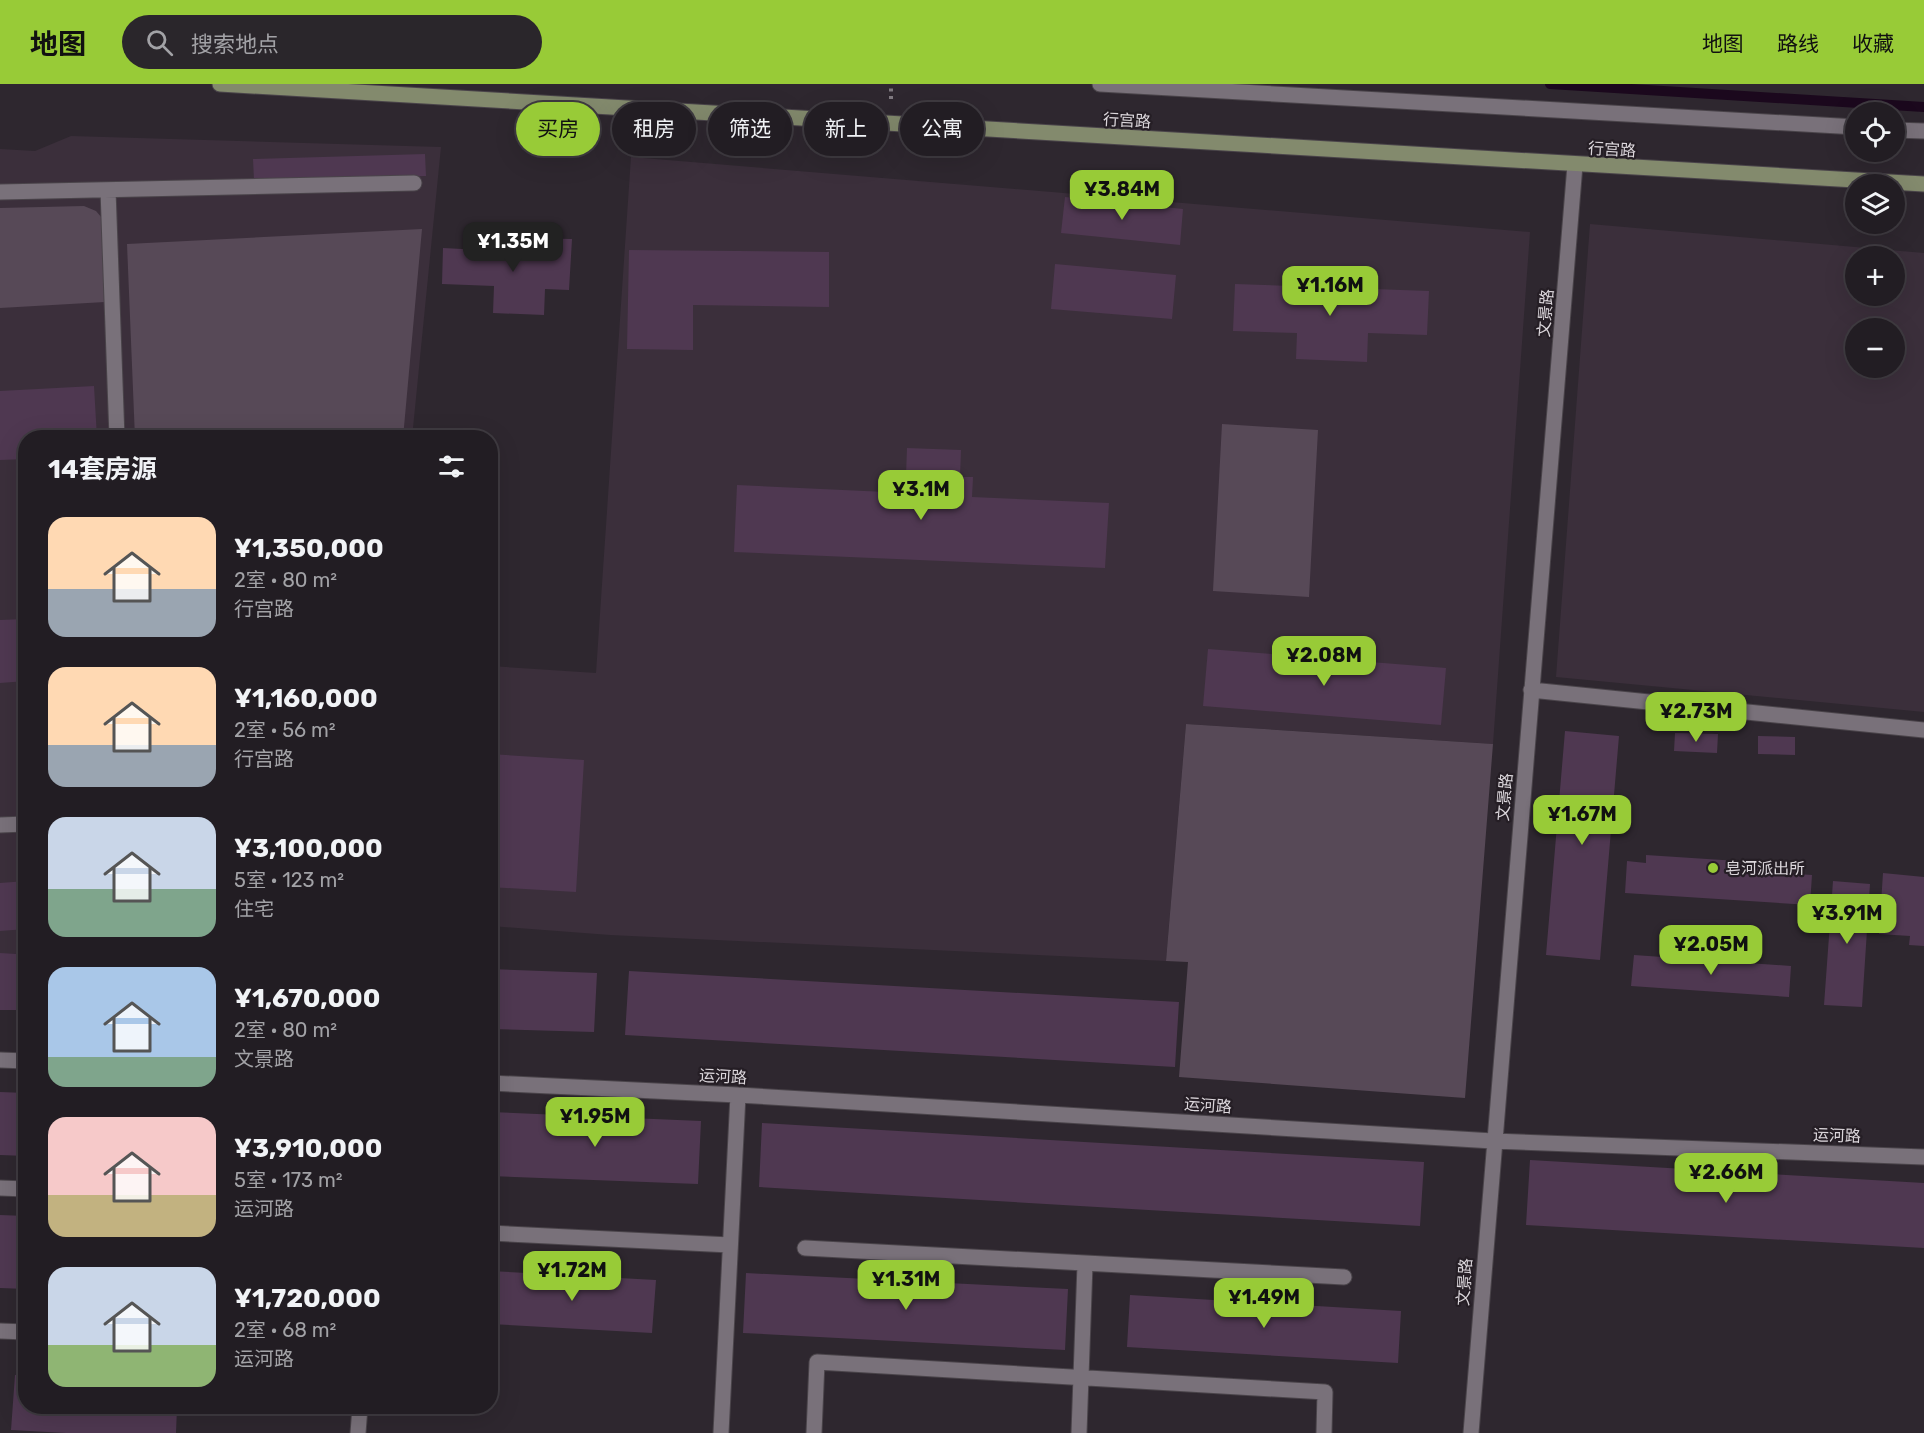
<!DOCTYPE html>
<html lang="zh">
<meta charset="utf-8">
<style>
:root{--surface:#221d23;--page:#2a262b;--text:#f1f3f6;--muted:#a2a2a6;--line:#3f3b41;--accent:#98cb37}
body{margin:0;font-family:Rubik,"Noto Sans SC",sans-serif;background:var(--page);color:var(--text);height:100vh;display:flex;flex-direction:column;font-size:22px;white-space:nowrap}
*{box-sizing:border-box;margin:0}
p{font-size:20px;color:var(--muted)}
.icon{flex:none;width:33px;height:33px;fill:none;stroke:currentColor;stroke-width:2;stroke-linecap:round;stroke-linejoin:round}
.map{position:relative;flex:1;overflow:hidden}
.side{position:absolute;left:18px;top:346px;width:480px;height:984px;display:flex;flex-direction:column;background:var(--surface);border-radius:24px;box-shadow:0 6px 24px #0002,0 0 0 2px var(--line)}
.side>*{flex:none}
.guide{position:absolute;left:516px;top:18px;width:570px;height:54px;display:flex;gap:12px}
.fabs{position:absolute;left:1845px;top:18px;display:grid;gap:12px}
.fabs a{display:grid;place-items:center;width:60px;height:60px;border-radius:50%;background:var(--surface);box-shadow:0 6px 24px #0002,0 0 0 2px var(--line);font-size:30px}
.price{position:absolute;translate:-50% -51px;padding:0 14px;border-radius:12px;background:var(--accent);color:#111;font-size:20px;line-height:39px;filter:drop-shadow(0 2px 3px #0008)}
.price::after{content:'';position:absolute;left:50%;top:36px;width:18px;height:14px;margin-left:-9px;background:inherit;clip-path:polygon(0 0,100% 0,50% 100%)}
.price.active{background:#222;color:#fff}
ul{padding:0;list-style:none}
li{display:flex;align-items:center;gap:18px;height:150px;padding:0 30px}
li span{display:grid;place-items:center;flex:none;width:168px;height:120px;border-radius:18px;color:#555}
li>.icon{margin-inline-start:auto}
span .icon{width:72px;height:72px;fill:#fffc;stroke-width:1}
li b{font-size:26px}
h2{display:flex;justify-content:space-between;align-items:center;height:72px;padding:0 30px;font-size:26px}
.chip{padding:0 21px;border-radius:27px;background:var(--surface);box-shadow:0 6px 24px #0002,0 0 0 2px var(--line);font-size:21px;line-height:54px}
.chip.active{background:var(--accent);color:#111}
header{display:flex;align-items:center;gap:36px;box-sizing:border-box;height:84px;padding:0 30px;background:var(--accent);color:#111}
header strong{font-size:28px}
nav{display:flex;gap:33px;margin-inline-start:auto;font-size:21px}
.search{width:420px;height:54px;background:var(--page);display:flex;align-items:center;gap:15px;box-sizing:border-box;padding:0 21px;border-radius:33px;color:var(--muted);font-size:22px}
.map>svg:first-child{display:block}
.built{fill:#3b2f3b;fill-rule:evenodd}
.green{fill:#574957}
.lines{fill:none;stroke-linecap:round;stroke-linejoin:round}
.stream{stroke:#1b081d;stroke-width:10}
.building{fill:#4f3851}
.service-casing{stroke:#4a444a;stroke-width:17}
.minor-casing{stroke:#4a444a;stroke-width:17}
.secondary-casing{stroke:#4a444a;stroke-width:17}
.path{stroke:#7f7980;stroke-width:4;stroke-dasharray:3 4.5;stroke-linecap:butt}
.service{stroke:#79717a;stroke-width:15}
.minor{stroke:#79717a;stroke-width:15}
.secondary{stroke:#838a6d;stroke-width:15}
.poi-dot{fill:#98cb37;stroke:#251e25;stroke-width:2}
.labels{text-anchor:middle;stroke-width:4.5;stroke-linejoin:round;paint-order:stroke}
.street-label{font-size:16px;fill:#dcd7dc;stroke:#251e25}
.poi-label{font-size:16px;fill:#dcd7dc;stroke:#251e25;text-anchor:start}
</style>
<header>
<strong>地图</strong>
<div class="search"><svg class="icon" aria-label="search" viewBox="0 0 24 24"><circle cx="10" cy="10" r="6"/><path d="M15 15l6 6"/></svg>搜索地点</div>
<nav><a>地图</a><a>路线</a><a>收藏</a></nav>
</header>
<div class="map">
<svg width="1924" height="1349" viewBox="0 0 1924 1349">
<rect width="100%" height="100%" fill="#2e272f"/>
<path class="built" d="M71 52 441 63 412 354H26L25 869H0V65L35 67Z
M631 73 1530 148 1493 660 1186 640 1166 877 610 851 491 842 490 582 596 589Z
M1590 140 1924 169V628L1556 593ZM1894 172V212H1856V172ZM1856 244H1894V284H1856Z"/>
<path class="green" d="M84 122 96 127 102 134 105 218 0 224V124Z
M422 145 403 354H135L127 160Z
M1222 340 1318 346 1309 513 1213 507Z
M1186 640 1493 660 1465 1014 1179 993 1188 878 1166 877Z"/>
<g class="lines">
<path class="stream" d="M1550 0 1924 23"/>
</g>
<path class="building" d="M425 70 426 92 254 96 253 75Z
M1065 113 1183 125 1180 161 1061 149Z
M521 154 572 155 569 206 545 205 544 231 493 229 494 202 442 200 443 164 520 168Z
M629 166 829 168V223L693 221V266L627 265Z
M1055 180 1176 191 1172 235 1051 225Z
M1235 200 1429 207 1427 251 1368 249 1367 278 1296 275 1297 249 1233 247Z
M94 302 97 354H26V375L0 376V307Z
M907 364 961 366 960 393H973L972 413 1109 419 1105 484 734 468 737 401 886 408 887 391 906 392Z
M26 535V597L0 599V536Z
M1208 565 1446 584 1441 641 1203 622Z
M1565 647 1619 652 1600 876 1546 871Z
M1675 649 1718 650 1717 669 1674 667Z
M1758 652 1795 653V671L1758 670Z
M490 670 584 676 576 808 490 803Z
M1646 771 1797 781V790L1812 791 1810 821 1625 809 1627 777 1646 779Z
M1883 789 1924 793V862L1909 861 1910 852 1879 850Z
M26 797V845L0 847V799Z
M1833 797 1870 800 1862 923 1824 921Z
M0 869 26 870V926H0Z
M1634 871 1791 882 1789 913 1631 902Z
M490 885 597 889 594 948 490 945Z
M629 887 1179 918 1175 983 625 951Z
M0 1008 26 1009V1072L0 1071Z
M490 1028 701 1037 698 1100 490 1092Z
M762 1039 1424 1078 1420 1142 759 1103Z
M1530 1076 1924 1099V1164L1526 1141Z
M0 1131 26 1132V1205L0 1204Z
M490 1187 656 1196 652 1249 490 1240Z
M746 1189 1068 1205 1065 1266 743 1249Z
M1130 1211 1401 1227 1398 1279 1127 1263Z
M15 1291 26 1292V1323H177L176 1349H66L11 1346Z"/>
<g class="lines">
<g class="service-casing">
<path id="service" d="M1100 0 1856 43
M1894 46 1924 47
M108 106 117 354
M0 108 414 99
M0 741 26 740
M0 1104 26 1105
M805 1164 1344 1193
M0 1247 26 1248
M814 1349 817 1278 1325 1308 1324 1349
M1079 1349 1085 1180"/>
</g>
<g class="minor-casing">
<path id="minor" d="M1531 606 1924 646
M0 976 26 977
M490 999 738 1011 1493 1057 1924 1073
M490 1149 730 1161
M358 1349 360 1323
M721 1349 738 1011
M1471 1349 1575 81"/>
</g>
<g class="secondary-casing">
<path id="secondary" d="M220 0 1924 100"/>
</g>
<path class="path" d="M891 15V0"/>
<use href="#service" class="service"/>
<use href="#minor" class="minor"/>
<use href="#secondary" class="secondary"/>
</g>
<circle class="poi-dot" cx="1713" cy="784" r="6"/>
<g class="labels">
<g class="street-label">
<text transform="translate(1127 36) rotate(3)" y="6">行宫路</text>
<text transform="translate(1612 65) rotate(3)" y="6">行宫路</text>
<text transform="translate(1545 229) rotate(-85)" y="6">文景路</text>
<text transform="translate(1504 713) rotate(-85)" y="6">文景路</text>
<text transform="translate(723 992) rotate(3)" y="6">运河路</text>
<text transform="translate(1208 1021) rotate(4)" y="6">运河路</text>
<text transform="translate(1837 1051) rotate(2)" y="6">运河路</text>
<text transform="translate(1464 1198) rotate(-86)" y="6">文景路</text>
</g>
<g class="poi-label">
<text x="1725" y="790">皂河派出所</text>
</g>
</g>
</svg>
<div class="fabs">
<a><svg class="icon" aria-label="locate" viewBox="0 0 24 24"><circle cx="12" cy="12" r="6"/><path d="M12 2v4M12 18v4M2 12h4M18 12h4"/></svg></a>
<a><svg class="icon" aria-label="layers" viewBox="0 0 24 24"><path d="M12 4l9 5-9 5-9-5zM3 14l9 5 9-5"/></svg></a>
<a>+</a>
<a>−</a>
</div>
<b class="price" style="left:1122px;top:137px">¥3.84M</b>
<b class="price active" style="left:513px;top:189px">¥1.35M</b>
<b class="price" style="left:1330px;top:233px">¥1.16M</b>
<b class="price" style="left:921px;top:437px">¥3.1M</b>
<b class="price" style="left:1324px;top:603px">¥2.08M</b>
<b class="price" style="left:1696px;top:659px">¥2.73M</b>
<b class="price" style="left:1582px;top:762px">¥1.67M</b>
<b class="price" style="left:1847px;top:861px">¥3.91M</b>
<b class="price" style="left:1711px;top:892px">¥2.05M</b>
<b class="price" style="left:595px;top:1064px">¥1.95M</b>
<b class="price" style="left:1726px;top:1120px">¥2.66M</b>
<b class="price" style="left:572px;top:1218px">¥1.72M</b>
<b class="price" style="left:906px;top:1227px">¥1.31M</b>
<b class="price" style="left:1264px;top:1245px">¥1.49M</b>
<div class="guide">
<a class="chip active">买房</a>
<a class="chip">租房</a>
<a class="chip">筛选</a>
<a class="chip">新上</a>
<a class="chip">公寓</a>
</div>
<section class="side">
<h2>14套房源<svg class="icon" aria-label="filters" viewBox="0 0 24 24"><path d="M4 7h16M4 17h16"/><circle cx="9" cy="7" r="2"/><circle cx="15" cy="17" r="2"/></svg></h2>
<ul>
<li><span style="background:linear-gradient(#ffd9b3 60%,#9aa5b1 0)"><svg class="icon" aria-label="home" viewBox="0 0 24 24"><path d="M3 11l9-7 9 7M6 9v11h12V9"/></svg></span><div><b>¥1,350,000</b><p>2室 · 80 m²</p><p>行宫路</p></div></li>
<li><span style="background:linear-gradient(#ffd9b3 65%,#9aa5b1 0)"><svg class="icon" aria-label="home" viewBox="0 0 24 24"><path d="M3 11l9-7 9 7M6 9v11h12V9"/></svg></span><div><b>¥1,160,000</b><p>2室 · 56 m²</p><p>行宫路</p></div></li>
<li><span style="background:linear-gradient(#c9d6e8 60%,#7fa58c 0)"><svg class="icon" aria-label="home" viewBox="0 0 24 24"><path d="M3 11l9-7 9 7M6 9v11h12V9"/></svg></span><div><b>¥3,100,000</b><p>5室 · 123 m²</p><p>住宅</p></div></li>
<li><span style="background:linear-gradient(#a9c7e8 75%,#7fa58c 0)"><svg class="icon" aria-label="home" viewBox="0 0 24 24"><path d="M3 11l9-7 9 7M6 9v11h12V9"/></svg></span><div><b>¥1,670,000</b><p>2室 · 80 m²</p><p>文景路</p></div></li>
<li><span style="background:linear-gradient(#f6c9c9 65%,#c2b280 0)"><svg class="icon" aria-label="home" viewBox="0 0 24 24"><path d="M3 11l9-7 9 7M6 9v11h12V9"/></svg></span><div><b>¥3,910,000</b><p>5室 · 173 m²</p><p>运河路</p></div></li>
<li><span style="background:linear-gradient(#c9d6e8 65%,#8fb573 0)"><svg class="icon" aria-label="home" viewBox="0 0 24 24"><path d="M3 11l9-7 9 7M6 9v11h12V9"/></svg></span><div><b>¥1,720,000</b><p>2室 · 68 m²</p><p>运河路</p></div></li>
</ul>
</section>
</div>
